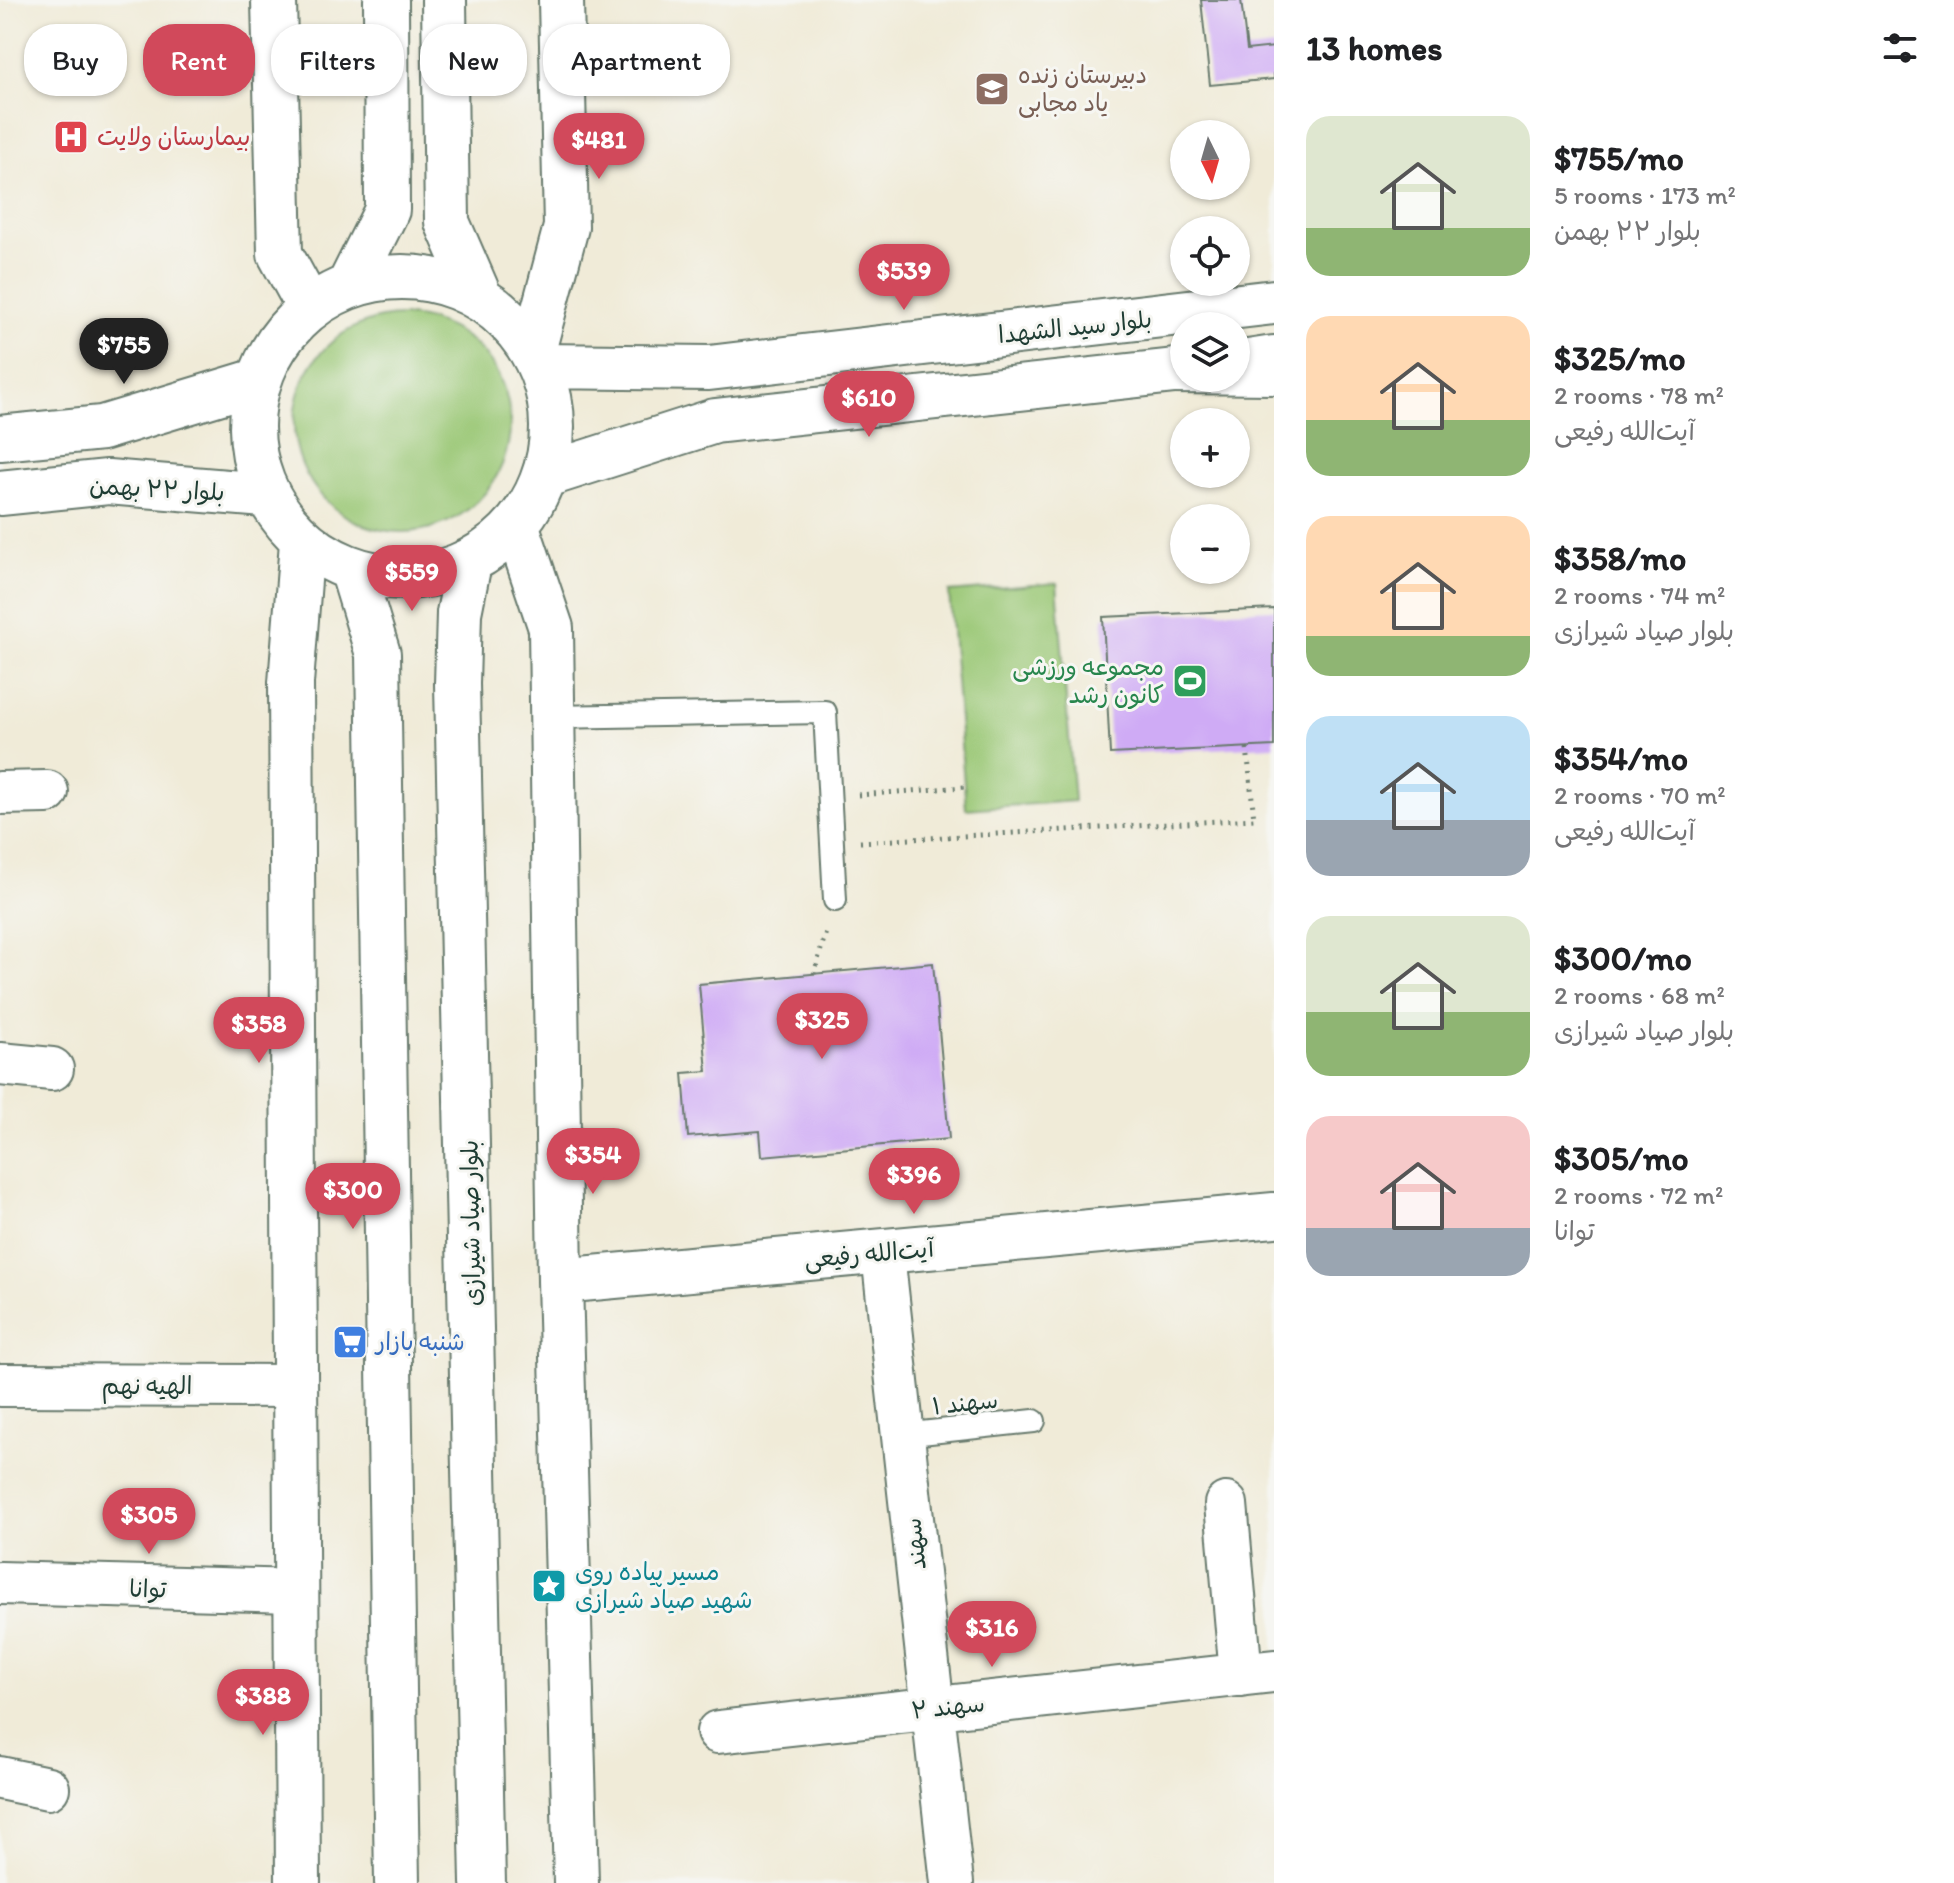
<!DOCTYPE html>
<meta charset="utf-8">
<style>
:root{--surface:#fff;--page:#f2f2f2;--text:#202124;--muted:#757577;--accent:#d1495b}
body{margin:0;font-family:Itim,"Playpen Sans Arabic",sans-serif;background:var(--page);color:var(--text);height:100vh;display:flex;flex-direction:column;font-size:30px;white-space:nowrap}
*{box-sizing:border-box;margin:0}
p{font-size:26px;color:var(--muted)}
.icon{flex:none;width:44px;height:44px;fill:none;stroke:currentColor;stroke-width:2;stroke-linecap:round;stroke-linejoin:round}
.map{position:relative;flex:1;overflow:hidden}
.panel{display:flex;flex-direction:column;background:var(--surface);width:680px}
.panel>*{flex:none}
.top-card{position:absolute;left:24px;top:24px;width:760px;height:72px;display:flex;gap:16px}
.needle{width:52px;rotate:175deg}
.tools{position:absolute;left:1170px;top:120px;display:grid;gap:16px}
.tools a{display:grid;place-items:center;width:80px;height:80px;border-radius:50%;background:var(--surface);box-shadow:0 2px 6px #0004;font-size:40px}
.price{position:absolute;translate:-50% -68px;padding:0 18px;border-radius:28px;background:var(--accent);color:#fff;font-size:26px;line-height:52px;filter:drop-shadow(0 2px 4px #0008)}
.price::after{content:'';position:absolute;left:50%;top:48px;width:24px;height:18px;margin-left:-12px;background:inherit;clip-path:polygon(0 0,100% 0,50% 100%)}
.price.selected{background:#222;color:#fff}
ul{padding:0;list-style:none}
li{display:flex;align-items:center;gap:24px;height:200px;padding:0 32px}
li span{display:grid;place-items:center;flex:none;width:224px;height:160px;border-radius:24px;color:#555}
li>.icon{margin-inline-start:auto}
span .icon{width:96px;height:96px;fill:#fffc;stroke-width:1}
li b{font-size:34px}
h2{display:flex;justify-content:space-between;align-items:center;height:96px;padding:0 32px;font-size:34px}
.chip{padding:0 28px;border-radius:32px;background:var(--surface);box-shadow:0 2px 6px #0004;font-size:28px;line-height:72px}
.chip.selected{background:var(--accent);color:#fff}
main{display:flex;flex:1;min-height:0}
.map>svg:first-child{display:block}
.green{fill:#9ac775;stroke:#5c8254;stroke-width:2}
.building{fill:#cfabf5}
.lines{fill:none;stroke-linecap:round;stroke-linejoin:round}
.lane-casing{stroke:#687a6d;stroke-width:26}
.street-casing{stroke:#687a6d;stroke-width:46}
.secondary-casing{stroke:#687a6d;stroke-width:48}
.path{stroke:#687a6d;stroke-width:5;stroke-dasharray:2 6;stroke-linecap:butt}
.lane{stroke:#fff;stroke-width:22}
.street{stroke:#fff;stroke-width:42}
.secondary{stroke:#fff;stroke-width:44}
.labels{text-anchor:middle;stroke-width:6;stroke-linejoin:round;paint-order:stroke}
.education-label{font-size:24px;fill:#785e54;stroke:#f6f6f2;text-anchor:start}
.health-label{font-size:24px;fill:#be3a42;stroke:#f6f6f2;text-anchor:start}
.street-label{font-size:24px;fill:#1f3d34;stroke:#f6f6f2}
.leisure-label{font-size:24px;fill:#27864d;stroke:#f6f6f2;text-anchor:end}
.shop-label{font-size:24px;fill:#366cbe;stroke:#f6f6f2;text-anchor:start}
.culture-label{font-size:24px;fill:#0d838f;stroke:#f6f6f2;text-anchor:start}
</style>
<main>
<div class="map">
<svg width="1274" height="1883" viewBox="0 0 1274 1883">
<rect width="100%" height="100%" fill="#f6f6f2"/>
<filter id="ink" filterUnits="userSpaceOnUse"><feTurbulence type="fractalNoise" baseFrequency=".0125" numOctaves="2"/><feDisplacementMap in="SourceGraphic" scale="16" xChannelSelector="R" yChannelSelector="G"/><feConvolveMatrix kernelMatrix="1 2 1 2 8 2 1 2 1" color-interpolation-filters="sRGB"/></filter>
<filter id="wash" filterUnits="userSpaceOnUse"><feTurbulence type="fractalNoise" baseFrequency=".006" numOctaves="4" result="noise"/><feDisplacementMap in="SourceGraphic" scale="32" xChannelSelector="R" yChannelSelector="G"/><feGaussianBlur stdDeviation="1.8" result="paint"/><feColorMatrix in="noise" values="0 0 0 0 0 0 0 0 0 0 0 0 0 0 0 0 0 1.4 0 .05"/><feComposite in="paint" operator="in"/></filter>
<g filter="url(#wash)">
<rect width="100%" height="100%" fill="#f0ebd8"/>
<path class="green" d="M294 424a108 108 0 1 1 216 0a108 108 0 1 1-216 0Z
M1057 583 1074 801 966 809 949 592Z"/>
<g id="blocks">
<path class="building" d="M1201 0H1241L1247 50 1274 47V79L1210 85Z
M1274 609V746L1110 754 1103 617Z
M933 963 949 1139 762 1156 760 1131 688 1137 683 1073 707 1071 699 984Z"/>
</g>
</g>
<g filter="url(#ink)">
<use href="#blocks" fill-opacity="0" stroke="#687a6d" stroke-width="2"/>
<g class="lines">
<g class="lane-casing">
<path id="lane" d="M1171 382 1274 383
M552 717 825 712 835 900
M902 1435 1034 1421"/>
</g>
<g class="street-casing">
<path id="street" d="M0 793 47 792
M0 1064 52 1069
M883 1254 952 1883
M0 1385 295 1386
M1226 1504 1241 1675
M0 1583 296 1591
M718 1732 1274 1671
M0 1778 48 1788"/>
</g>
<g class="secondary-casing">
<path id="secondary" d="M274 0 280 254 309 307
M444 0 447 222 480 298
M252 427a150 150 0 1 1 300 0a150 150 0 1 1-300 0Z
M349 286 387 210 386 0
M533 351 566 227 561 0
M1236 364 1274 358
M541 366 709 368 1274 302
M0 438 102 428 257 381
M546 475 715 421 1184 370
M0 493 108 482 265 495
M517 527 551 628 560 1281 576 1883
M469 563 459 613 457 684 483 1883
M353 572 378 654 397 1883
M560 1281 1274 1215
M298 1883 291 683 302 542"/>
</g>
<path class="path" d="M858 795 964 787
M860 842 1254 819 1247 747
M814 974 827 928"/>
<use href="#lane" class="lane"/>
<use href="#street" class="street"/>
<use href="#secondary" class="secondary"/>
</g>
</g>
<defs>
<g id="school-square" transform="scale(1.8)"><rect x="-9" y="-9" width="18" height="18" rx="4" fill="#8d6e63" stroke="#f6f6f2"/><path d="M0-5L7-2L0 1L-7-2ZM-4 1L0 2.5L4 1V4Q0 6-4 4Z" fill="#fff"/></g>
<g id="hospital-square" transform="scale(1.8)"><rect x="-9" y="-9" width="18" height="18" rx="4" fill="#e0444e" stroke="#f6f6f2"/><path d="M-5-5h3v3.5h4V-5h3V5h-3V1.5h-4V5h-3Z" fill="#fff"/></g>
<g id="stadium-square" transform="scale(1.8)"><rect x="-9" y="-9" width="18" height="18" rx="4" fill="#2e9e5b" stroke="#f6f6f2"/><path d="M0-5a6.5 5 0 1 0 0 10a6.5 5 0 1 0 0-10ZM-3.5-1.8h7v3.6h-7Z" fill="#fff"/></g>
<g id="supermarket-square" transform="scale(1.8)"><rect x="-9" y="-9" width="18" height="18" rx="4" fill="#3f7fe0" stroke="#f6f6f2"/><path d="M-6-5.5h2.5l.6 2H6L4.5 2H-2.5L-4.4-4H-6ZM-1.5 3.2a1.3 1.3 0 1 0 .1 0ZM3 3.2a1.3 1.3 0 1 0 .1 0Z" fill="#fff"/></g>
<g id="sight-square" transform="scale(1.8)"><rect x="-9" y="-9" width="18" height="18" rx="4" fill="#0f9aa8" stroke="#f6f6f2"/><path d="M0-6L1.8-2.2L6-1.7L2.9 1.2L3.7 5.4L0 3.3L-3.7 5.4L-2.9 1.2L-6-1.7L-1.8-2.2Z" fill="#fff"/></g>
</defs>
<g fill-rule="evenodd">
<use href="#school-square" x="992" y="89"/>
<use href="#hospital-square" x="71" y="137"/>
<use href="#stadium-square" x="1190" y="681"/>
<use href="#supermarket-square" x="350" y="1342"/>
<use href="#sight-square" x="549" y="1586"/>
</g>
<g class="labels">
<g class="education-label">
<text x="1018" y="83">دبیرستان زنده<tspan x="1018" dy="28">یاد مجابی</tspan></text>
</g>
<g class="health-label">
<text x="97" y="145">بیمارستان ولایت</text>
</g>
<g class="street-label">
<text transform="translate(1075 327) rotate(-6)" y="8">بلوار سید الشهدا</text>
<text transform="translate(157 489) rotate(3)" y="8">بلوار ۲۲ بهمن</text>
<text transform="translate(471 1223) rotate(-91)" y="8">بلوار صیاد شیرازی</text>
<text transform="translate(869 1254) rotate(-5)" y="8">آیت‌الله رفیعی</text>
<text x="147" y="1394">الهیه نهم</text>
<text transform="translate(965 1403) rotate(-6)" y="8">سهند ۱</text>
<text transform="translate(915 1544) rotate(-96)" y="8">سهند</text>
<text transform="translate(148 1589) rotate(1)" y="8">توانا</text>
<text transform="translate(948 1707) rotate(-6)" y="8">سهند ۲</text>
</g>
<g class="leisure-label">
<text x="1164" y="675">مجموعه ورزشی<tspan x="1164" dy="28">کانون رشد</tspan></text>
</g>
<g class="shop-label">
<text x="376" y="1350">شنبه بازار</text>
</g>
<g class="culture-label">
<text x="575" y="1580">مسیر پیاده روی<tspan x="575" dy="28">شهید صیاد شیرازی</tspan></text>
</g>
</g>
</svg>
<div class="tools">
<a><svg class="needle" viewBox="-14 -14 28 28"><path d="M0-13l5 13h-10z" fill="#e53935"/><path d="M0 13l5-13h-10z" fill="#757577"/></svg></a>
<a><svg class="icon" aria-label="locate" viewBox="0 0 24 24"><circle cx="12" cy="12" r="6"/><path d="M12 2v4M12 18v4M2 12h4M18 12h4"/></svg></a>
<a><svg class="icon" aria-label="layers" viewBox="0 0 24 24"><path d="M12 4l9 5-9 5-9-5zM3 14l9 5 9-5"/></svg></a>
<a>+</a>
<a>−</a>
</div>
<b class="price" style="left:599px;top:181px">$481</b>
<b class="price" style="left:904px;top:312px">$539</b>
<b class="price selected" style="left:124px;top:386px">$755</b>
<b class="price" style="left:869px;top:439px">$610</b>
<b class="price" style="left:412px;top:613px">$559</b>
<b class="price" style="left:822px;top:1061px">$325</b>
<b class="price" style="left:259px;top:1065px">$358</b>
<b class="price" style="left:593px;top:1196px">$354</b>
<b class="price" style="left:914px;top:1216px">$396</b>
<b class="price" style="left:353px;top:1231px">$300</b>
<b class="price" style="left:149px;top:1556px">$305</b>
<b class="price" style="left:992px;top:1669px">$316</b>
<b class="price" style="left:263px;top:1737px">$388</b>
<div class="top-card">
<a class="chip">Buy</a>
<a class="chip selected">Rent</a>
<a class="chip">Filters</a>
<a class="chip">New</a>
<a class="chip">Apartment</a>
</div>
</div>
<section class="panel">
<h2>13 homes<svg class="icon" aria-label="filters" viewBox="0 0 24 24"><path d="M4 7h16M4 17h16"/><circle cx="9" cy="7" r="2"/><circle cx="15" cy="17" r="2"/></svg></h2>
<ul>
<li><span style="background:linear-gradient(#dfe7d0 70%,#8fb573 0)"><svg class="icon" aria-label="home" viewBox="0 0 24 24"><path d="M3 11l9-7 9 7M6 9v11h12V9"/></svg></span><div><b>$755/mo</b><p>5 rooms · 173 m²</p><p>بلوار ۲۲ بهمن</p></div></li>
<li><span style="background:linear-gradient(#ffd9b3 65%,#8fb573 0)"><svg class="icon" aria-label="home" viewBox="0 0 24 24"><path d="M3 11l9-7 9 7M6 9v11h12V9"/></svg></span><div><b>$325/mo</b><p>2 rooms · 78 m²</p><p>آیت‌الله رفیعی</p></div></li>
<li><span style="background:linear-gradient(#ffd9b3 75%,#8fb573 0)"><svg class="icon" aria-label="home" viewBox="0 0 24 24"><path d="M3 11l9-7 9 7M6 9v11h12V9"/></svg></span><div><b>$358/mo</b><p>2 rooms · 74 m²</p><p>بلوار صیاد شیرازی</p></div></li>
<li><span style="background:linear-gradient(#bfe0f5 65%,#9aa5b1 0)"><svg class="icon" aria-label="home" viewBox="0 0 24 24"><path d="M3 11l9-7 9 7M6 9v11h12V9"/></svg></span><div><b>$354/mo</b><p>2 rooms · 70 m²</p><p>آیت‌الله رفیعی</p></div></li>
<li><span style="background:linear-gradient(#dfe7d0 60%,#8fb573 0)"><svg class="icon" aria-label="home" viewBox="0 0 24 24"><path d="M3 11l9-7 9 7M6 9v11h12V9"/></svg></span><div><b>$300/mo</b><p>2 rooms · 68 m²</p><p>بلوار صیاد شیرازی</p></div></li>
<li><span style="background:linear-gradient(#f6c9c9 70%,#9aa5b1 0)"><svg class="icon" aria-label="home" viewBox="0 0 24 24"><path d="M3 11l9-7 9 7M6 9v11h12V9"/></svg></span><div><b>$305/mo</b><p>2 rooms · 72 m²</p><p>توانا</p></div></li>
</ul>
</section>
</main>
